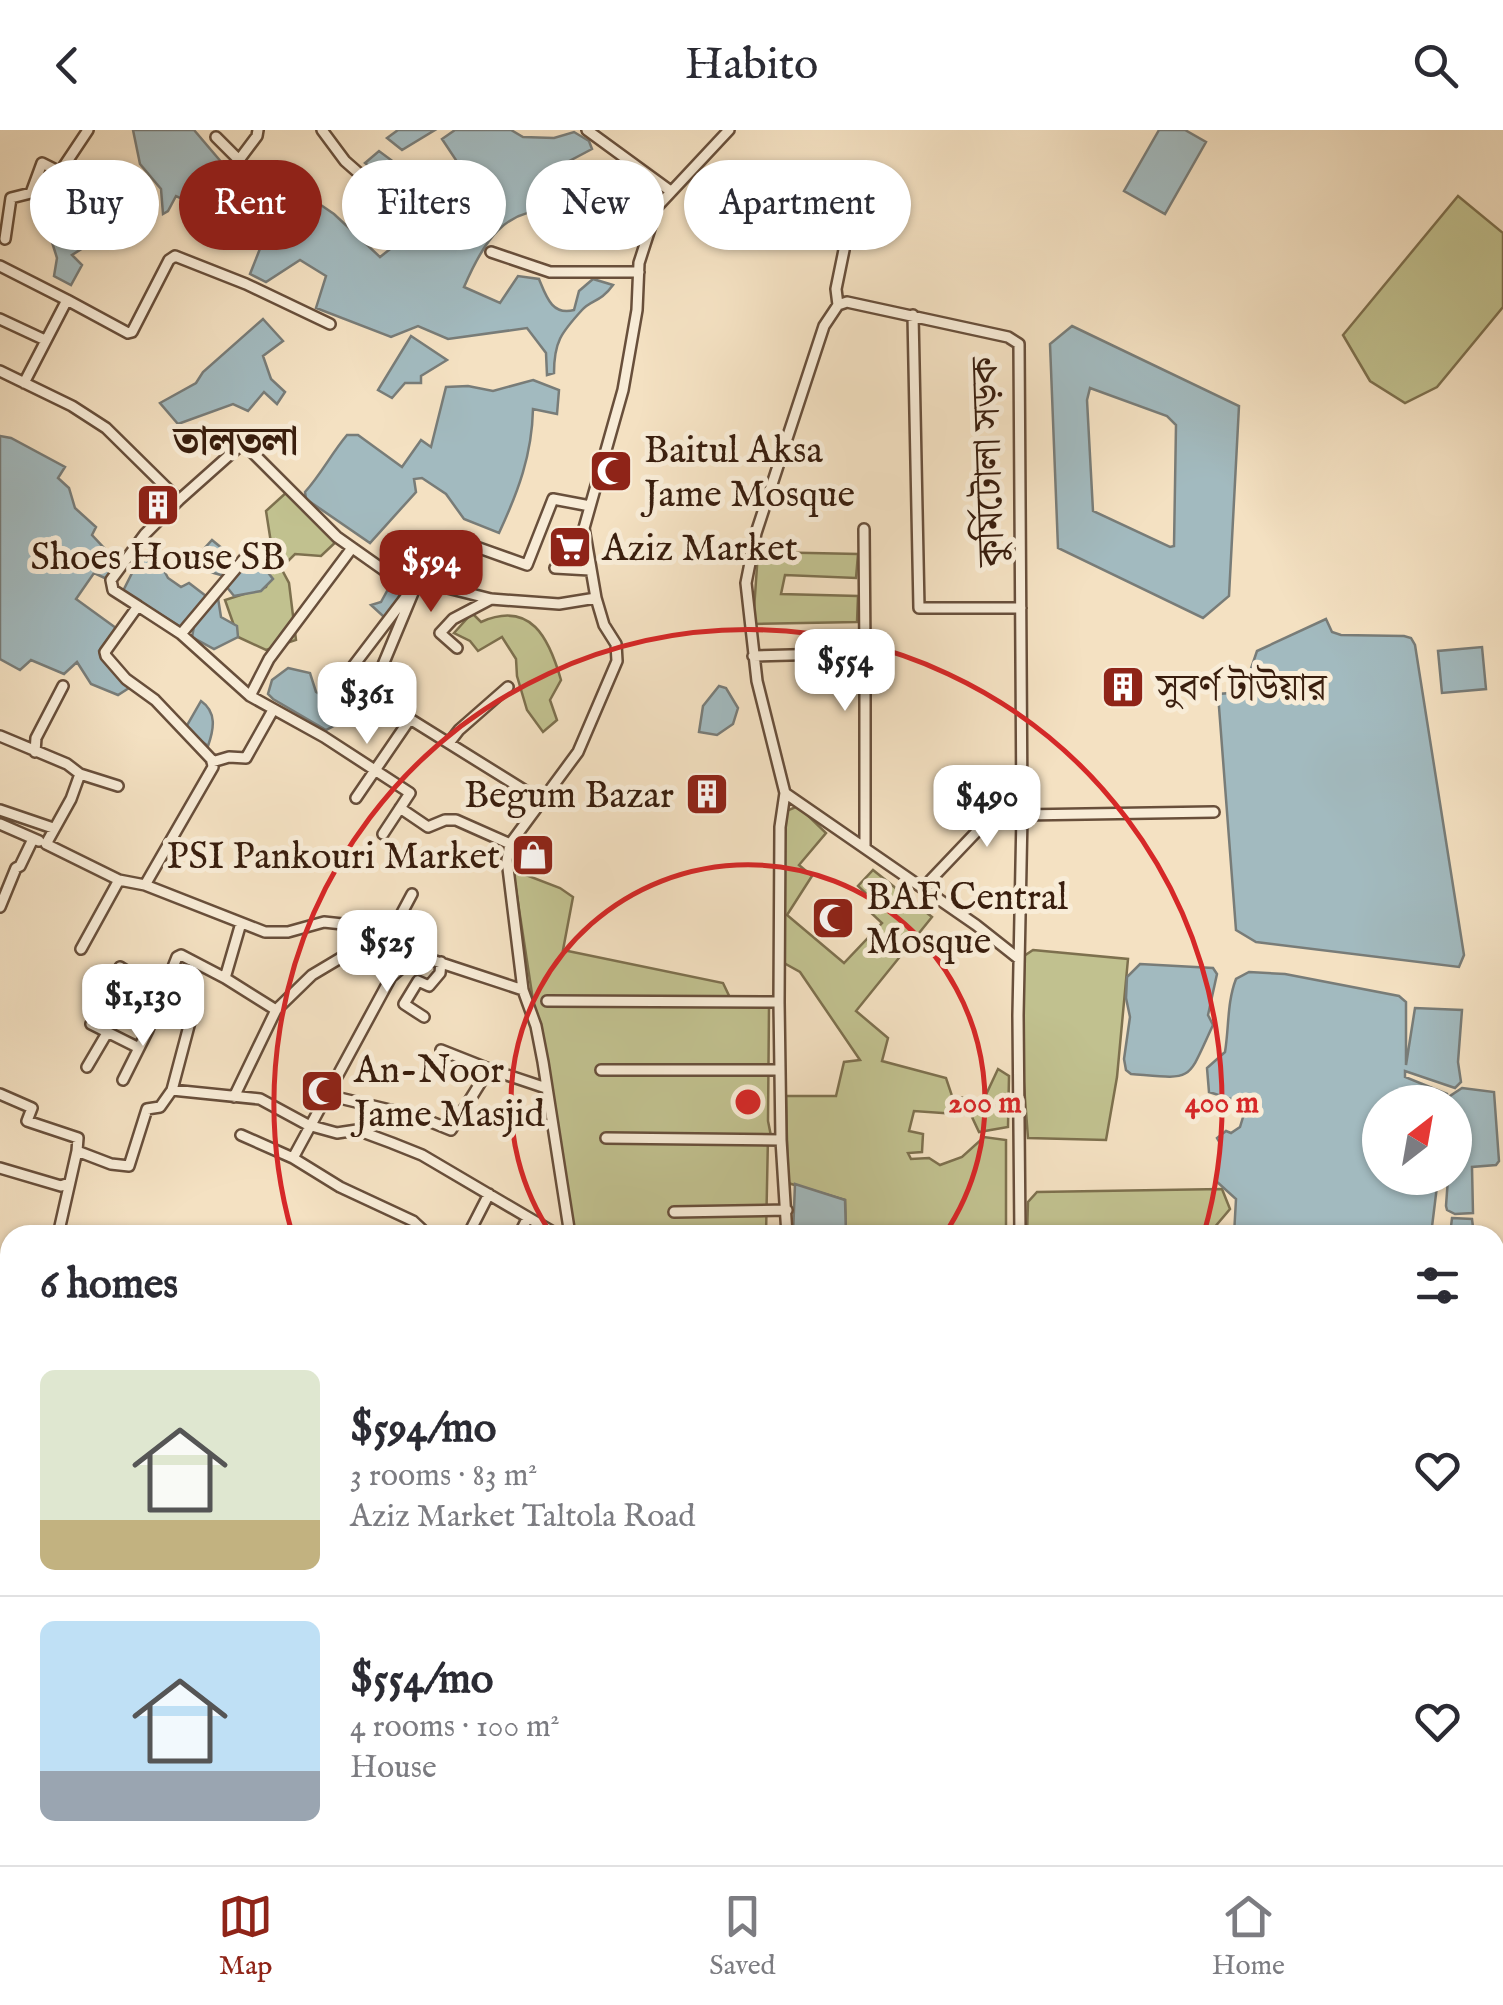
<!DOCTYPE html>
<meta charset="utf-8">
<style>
:root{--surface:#fff;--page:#f7f7f7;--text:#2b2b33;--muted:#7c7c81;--line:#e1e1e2;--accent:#8f2418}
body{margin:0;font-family:"IM FELL English","Noto Serif Bengali",serif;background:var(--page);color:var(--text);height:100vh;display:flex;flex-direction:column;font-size:38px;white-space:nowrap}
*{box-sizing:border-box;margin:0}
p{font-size:32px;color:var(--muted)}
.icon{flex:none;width:55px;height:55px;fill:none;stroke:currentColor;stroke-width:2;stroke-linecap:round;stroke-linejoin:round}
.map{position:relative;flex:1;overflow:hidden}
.details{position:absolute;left:0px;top:1095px;width:1505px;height:640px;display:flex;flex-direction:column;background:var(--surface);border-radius:30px 30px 0 0;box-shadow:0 2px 8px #0004}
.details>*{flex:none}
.top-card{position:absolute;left:30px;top:30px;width:1000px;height:90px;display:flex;gap:20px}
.needle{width:65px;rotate:31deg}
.tools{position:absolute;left:1362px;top:955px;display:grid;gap:20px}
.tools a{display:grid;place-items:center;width:110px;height:110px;border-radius:50%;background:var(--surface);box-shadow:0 2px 8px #0004;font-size:50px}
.price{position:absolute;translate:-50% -85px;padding:0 22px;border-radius:20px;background:#fff;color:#222;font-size:32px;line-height:65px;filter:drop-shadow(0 2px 5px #0008)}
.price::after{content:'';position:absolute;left:50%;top:60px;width:30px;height:22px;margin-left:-15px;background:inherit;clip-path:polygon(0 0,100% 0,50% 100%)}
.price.active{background:var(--accent);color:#fff}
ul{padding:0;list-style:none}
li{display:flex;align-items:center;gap:30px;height:250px;padding:0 40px}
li+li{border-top:2px solid var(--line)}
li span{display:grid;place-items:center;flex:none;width:280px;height:200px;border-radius:15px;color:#555}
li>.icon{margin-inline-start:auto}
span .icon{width:120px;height:120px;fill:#fffc;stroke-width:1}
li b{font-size:42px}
h2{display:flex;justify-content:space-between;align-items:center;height:120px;padding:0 40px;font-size:42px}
.chip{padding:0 35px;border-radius:45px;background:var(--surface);box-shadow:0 2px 8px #0004;font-size:35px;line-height:90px}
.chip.active{background:var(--accent);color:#fff}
header{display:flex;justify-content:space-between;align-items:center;height:130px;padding:0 40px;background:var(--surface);font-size:45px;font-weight:600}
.tabs{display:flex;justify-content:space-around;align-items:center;height:140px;border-top:2px solid var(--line);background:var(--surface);font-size:28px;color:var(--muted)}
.tabs a{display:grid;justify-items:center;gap:5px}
.tabs .active{color:var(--accent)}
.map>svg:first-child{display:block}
.green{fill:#c1c18f;stroke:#7d704e;stroke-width:2.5}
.water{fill:#a2babf;stroke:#787c78;stroke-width:2.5;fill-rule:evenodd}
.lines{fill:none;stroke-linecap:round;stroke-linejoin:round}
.minor-casing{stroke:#684f3b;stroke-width:14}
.minor{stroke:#f8ecd7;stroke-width:9}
.ring{fill:none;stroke:#d62828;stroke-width:5}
.labels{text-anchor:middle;stroke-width:10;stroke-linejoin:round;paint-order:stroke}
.poi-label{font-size:38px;fill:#391e0e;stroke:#f8ecd7;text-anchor:start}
.street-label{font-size:38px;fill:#391e0e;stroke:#f8ecd7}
.neighbourhood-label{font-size:40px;font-weight:bold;fill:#391e0e;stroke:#f8ecd7}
.centre{fill:#d62828;stroke:#f8ecd7;stroke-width:5}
.ring-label{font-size:30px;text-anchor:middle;font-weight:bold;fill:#d62828;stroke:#f8ecd7;stroke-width:10;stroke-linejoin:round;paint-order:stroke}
</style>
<header><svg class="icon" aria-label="back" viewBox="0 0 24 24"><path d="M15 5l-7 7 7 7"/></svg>Habito<svg class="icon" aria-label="search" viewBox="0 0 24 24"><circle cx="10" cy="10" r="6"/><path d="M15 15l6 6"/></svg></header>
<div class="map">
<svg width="1503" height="1735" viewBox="0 0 1503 1735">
<rect width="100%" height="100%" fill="#f4e1c2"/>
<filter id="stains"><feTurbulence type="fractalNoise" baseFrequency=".002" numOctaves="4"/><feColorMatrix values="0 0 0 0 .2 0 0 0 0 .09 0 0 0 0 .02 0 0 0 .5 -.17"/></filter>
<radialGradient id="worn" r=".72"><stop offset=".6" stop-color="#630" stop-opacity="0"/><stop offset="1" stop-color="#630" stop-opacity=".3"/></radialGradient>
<path class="green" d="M1458 66 1503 103V177L1437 257 1405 273 1370 251 1343 205Z
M288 361 339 409 321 426 295 424 281 438 289 453 296 510 266 520 238 507 225 470 266 457 274 432 266 381Z
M758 422 858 424 856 448 785 445 781 464 858 466 857 492 753 494Z
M472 483 481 492C531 470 549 508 561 550L550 570 557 590 543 602 527 580 517 546 516 529 502 507 478 521 470 511 454 503Z
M798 676 826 703 799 735 812 746 787 785 844 833 882 793 869 781 876 773 858 756 873 740 932 787 856 881 888 908 882 931 946 948 952 966 983 971 998 939 1009 946 1008 997 979 1002 971 985 914 981 909 1001 923 1004 922 1022 908 1023 911 1029 929 1028 940 1035 962 1027 984 1007 1006 1010V1105H846L845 1070 788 1053 786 966H836L844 932 860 930 800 842 784 833V682Z
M513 740 560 758 573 767 563 820 723 853 734 876 769 877 768 991 771 1006 768 1007 766 1105H574L568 1061 562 1059Z
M1033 820 1128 829 1117 947 1106 1010 1028 1008 1023 942 1024 826Z
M1222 1059 1230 1079 1208 1105H1027L1028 1072 1037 1062Z
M1503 1282V1492L1495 1486V1293Z"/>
<path class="water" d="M133 0H194L240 54 274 50 315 71 334 84 380 127 431 87 365 33 379 21 434 62 446 52 456 30 442 9 455 0H511L523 7 554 8 574 2 589 11 592 19 560 36 563 54 557 80C504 76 483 113 464 157L500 173 518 146 539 149C546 166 552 186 574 180L579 161 593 149 613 155C600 173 592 169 582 180 561 203 554 212 554 243L547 245 546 223 527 198 448 209 418 196 391 207 316 178 326 146 300 130 266 152 250 144 265 106 176 66 168 81 163 84 161 59 140 34Z
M398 0H435L402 20 387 8Z
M1159 0H1185L1206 12 1165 84 1124 61Z
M76 72 93 78 98 97 86 116 72 125 82 135 71 155 54 146 57 128 44 87 62 73Z
M263 189 283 211 263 226 271 249 285 262 277 274 264 262 248 281 233 274 178 294 160 273 196 253 203 242Z
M1072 196 1239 276 1229 466 1203 488 1058 418 1050 214ZM1090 258 1167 286 1176 295 1174 416 1170 417 1093 381 1087 270Z
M411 206 447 230 421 246V253H405L392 268 378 260Z
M533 250 559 260 557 284 533 279C532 325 518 362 499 403L464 389 446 364 422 348 414 349 416 362 370 413 306 369 305 362C322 343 331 324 347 305H358L402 337 421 310 431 317 446 257 468 256 493 261Z
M0 306 11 308 65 337 58 348 69 358 75 378 96 397 92 405 105 419 104 427 113 436 107 449 94 443 76 469 116 498 99 521 129 558 118 565 91 554 77 532 64 544 31 530 20 540 0 529Z
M212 410 235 429 221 445 200 439 192 432Z
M254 425 267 435 266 440 273 449 261 461 234 466 226 456Z
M143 426 155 437 160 433 168 448 181 457 189 453 206 466 181 497 123 461 132 443 131 438Z
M401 458 398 470 384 487 371 475 381 472 387 461Z
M214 468H218L221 487 237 496 238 507 214 519 192 507 195 491Z
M1326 489 1332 502 1341 505 1404 506 1411 508 1415 515 1464 825 1459 837 1256 812 1236 800 1218 564 1243 562 1257 521Z
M1482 517 1486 559 1442 563 1438 521Z
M288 538 310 543 316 562 330 570 345 590 326 600 273 569 268 564 272 550Z
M719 556 726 558 738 578 733 594 717 605 699 602 703 576Z
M201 571C217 582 214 599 208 616L185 599Z
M1140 834 1213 838 1217 844 1208 885 1213 895C1186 953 1195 949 1131 944L1126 940 1124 929 1130 887 1126 868 1127 847Z
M1249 842 1285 844 1399 866 1406 872V935L1415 878 1462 880 1458 932 1461 952 1455 958 1405 941V947L1447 964 1448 972H1380V1048H1438L1431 1105H1234L1236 1069 1216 1051 1221 1015 1217 1008 1226 1001 1231 1003 1240 997 1247 974 1209 962 1207 938 1225 922C1229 898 1227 872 1236 849Z
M1462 958 1494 962 1499 1031 1496 1035 1472 1037 1473 1083 1455 1084 1447 1080 1446 1076 1448 1048H1455V972H1450V966Z
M795 1054 845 1070 846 1105H793Z
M1452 1088 1472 1089 1474 1105H1450Z
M0 1293 10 1298V1523L3 1517 8 1504 0 1500Z
M1495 1595 1503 1603V1670L1495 1679Z
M151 1725 153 1735H65L64 1726Z
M202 1725H263L258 1735H193Z
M922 1725H1056L1053 1735H922Z"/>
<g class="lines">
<g class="minor-casing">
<path id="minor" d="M322 0 345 31 412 90
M587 0 669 60
M216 7 239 30 257 6 258 0
M5 109 11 68 31 63 42 33 60 42 88 0
M491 122 550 142H639
M0 136 67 170 24 253
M67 170 128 203 132 202 169 130 175 126 246 154 330 194
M838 175 836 159 844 120
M913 185 919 478H1021
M0 189 45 210
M0 241 72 276 106 298 179 370 243 313 337 407 388 443 491 469 559 474 596 468
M864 399 865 523
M468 414 527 435 553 369 590 376
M555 438 590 440
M138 476 181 504 249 423
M181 504 250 566 324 607 410 663 383 704
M457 518 440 503 453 489 491 469
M753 526 865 523V718
M375 554 415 458
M335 560 418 451
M250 566 269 529 352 418
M0 606 67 634 80 644 71 669 46 714 119 750 145 755 265 802H288L324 792 361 796 426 828 523 860
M449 613 459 600 508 557
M35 622 36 608 63 556
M212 632 229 627 246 628 273 580
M80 644 118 656
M785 663 780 697 779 872 781 1010 787 1105
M356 668 410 589 540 670
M400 678 428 697 445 690H456L510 714
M0 680 53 698
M1022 685 1214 682
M0 694 39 711
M145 755 213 637 212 630 155 570 126 549 106 526 105 522 138 476 113 460 111 450 145 404 179 370
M923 758 1021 655
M0 777 16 738 20 736 33 709
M388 809 412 764
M81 819 119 750
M418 824 391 847 293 1028 340 1057 413 1091 428 1105
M1019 829 976 795 785 663 757 551 746 453 756 403 824 196 838 175 847 172 1008 207 1019 214 1022 685 1018 885 1020 1105
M120 837 164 865
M225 848 276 880 234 967
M547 871 779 872
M104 875 148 900 177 827 181 825 225 848 241 793
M161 875 190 892 172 960
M276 880 312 845 359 817 374 802
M424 887 404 874 418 851 429 856 440 843 441 832
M91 894 139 918
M441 920 489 939
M87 937 107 903
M601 940H780
M123 950 148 900
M0 964 32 978 27 991 78 1008 77 1021 111 1034 129 1036 147 979 160 977 172 960 260 969 308 995 337 1003 357 1000 392 1013 422 1025 558 1105
M327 965 419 987 451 1000 489 939 546 958
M241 1005 293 1028
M606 1008 781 1010
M0 1038 61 1056 69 1053
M674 1082 787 1080
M230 1102 240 1105
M58 1105 77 1021
M468 1105 489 1064
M519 1105 527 1089
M570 1105 543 932 536 896 523 860 507 730 510 714 578 622 617 531 616 514 604 495 596 468 584 398 623 260 637 180 639 133 657 77 729 0
M0 1133 10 1138
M7 1224 10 1221
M0 1576 10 1581
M6 1660 10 1639
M331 1725 378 1735
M605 1725 606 1735
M1119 1725 1122 1735
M1275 1725 1287 1735
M312 1735 317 1725
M389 1735 393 1725
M470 1735 472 1731 480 1735
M1182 1735 1193 1725
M1240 1735V1725
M1467 1735 1477 1725"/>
</g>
<use href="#minor" class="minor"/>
</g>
<g class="ring">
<path d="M552 1105A237 237 0 1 1 944 1105"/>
<path d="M292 1103A474 474 0 1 1 1204 1103"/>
</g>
<defs>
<g id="mosque-square" transform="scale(2.25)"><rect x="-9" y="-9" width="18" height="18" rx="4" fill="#8f2418" stroke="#f8ecd7"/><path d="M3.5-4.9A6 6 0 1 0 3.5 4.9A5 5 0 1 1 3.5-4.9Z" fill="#fff"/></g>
<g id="building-square" transform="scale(2.25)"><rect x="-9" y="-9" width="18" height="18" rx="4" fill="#8f2418" stroke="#f8ecd7"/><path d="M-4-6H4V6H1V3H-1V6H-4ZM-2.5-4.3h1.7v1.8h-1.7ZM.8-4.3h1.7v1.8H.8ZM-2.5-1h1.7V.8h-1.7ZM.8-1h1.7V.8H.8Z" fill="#fff"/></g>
<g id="supermarket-square" transform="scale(2.25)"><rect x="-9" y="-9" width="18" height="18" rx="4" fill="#8f2418" stroke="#f8ecd7"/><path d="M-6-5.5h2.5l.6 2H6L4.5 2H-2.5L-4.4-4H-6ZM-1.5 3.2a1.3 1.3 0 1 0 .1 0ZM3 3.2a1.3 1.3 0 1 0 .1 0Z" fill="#fff"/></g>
<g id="shop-square" transform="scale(2.25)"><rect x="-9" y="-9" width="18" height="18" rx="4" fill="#8f2418" stroke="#f8ecd7"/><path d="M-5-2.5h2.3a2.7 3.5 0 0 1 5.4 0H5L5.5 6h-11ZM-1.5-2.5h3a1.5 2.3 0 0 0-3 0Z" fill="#fff"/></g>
</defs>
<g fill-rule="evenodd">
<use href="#mosque-square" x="611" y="341"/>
<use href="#building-square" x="158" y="375"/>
<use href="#supermarket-square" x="570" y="417"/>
<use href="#building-square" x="1123" y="557"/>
<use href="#building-square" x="707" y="664"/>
<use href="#shop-square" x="533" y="725"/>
<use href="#mosque-square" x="833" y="788"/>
<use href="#mosque-square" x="322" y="961"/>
</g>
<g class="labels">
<g class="poi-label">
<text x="644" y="332">Baitul Aksa<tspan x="644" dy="44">Jame Mosque</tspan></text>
<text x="602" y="430">Aziz Market</text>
<text x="158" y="439" text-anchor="middle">Shoes House SB</text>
<text x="1156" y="570">সুবর্ণ টাউয়ার</text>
<text x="674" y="677" text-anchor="end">Begum Bazar</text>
<text x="500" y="738" text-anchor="end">PSI Pankouri Market</text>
<text x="866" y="779">BAF Central<tspan x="866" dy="44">Mosque</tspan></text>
<text x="354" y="952">An-Noor<tspan x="354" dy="44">Jame Masjid</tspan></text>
</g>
<g class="street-label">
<text transform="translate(987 332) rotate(-92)" y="13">কুর্মিটোলা সড়ক</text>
</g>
<g class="neighbourhood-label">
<text x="236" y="324">তালতলা</text>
</g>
</g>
<circle cx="748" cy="972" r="15" class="centre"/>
<g class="ring-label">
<text x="985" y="982">200 m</text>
<text x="1222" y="982">400 m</text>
</g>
<rect width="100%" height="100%" filter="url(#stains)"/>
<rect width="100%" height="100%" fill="url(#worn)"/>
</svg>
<div class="tools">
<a><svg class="needle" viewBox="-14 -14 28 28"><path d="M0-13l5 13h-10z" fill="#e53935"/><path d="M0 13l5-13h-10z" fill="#7c7c81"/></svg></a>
</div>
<b class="price active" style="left:431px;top:485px">$594</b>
<b class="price" style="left:845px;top:584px">$554</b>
<b class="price" style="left:367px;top:617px">$361</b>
<b class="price" style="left:987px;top:720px">$490</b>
<b class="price" style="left:387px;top:865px">$525</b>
<b class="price" style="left:143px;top:919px">$1,130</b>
<div class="top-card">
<a class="chip">Buy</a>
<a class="chip active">Rent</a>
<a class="chip">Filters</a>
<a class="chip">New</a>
<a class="chip">Apartment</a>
</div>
<section class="details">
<h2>6 homes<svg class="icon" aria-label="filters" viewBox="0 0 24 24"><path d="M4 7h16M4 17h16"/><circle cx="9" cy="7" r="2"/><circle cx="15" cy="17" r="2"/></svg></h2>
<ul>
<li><span style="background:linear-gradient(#dfe7d0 75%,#c2b280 0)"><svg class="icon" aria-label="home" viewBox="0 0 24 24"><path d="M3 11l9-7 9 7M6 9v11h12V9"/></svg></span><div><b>$594/mo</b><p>3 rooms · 83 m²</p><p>Aziz Market Taltola Road</p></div><svg class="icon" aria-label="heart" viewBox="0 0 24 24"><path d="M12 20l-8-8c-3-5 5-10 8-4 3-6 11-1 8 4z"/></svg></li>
<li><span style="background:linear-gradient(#bfe0f5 75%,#9aa5b1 0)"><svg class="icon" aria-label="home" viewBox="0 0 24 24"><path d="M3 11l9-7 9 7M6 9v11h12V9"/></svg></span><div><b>$554/mo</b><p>4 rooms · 100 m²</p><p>House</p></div><svg class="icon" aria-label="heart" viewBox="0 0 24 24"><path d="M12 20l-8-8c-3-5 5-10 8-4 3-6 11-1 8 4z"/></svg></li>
</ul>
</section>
</div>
<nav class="tabs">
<a class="active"><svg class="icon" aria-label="map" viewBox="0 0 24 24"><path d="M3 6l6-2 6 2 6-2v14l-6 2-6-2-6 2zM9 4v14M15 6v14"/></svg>Map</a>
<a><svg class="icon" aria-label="saved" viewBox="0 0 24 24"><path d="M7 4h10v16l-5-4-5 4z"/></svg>Saved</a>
<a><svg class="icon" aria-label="home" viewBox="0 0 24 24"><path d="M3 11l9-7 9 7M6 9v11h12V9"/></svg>Home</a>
</nav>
